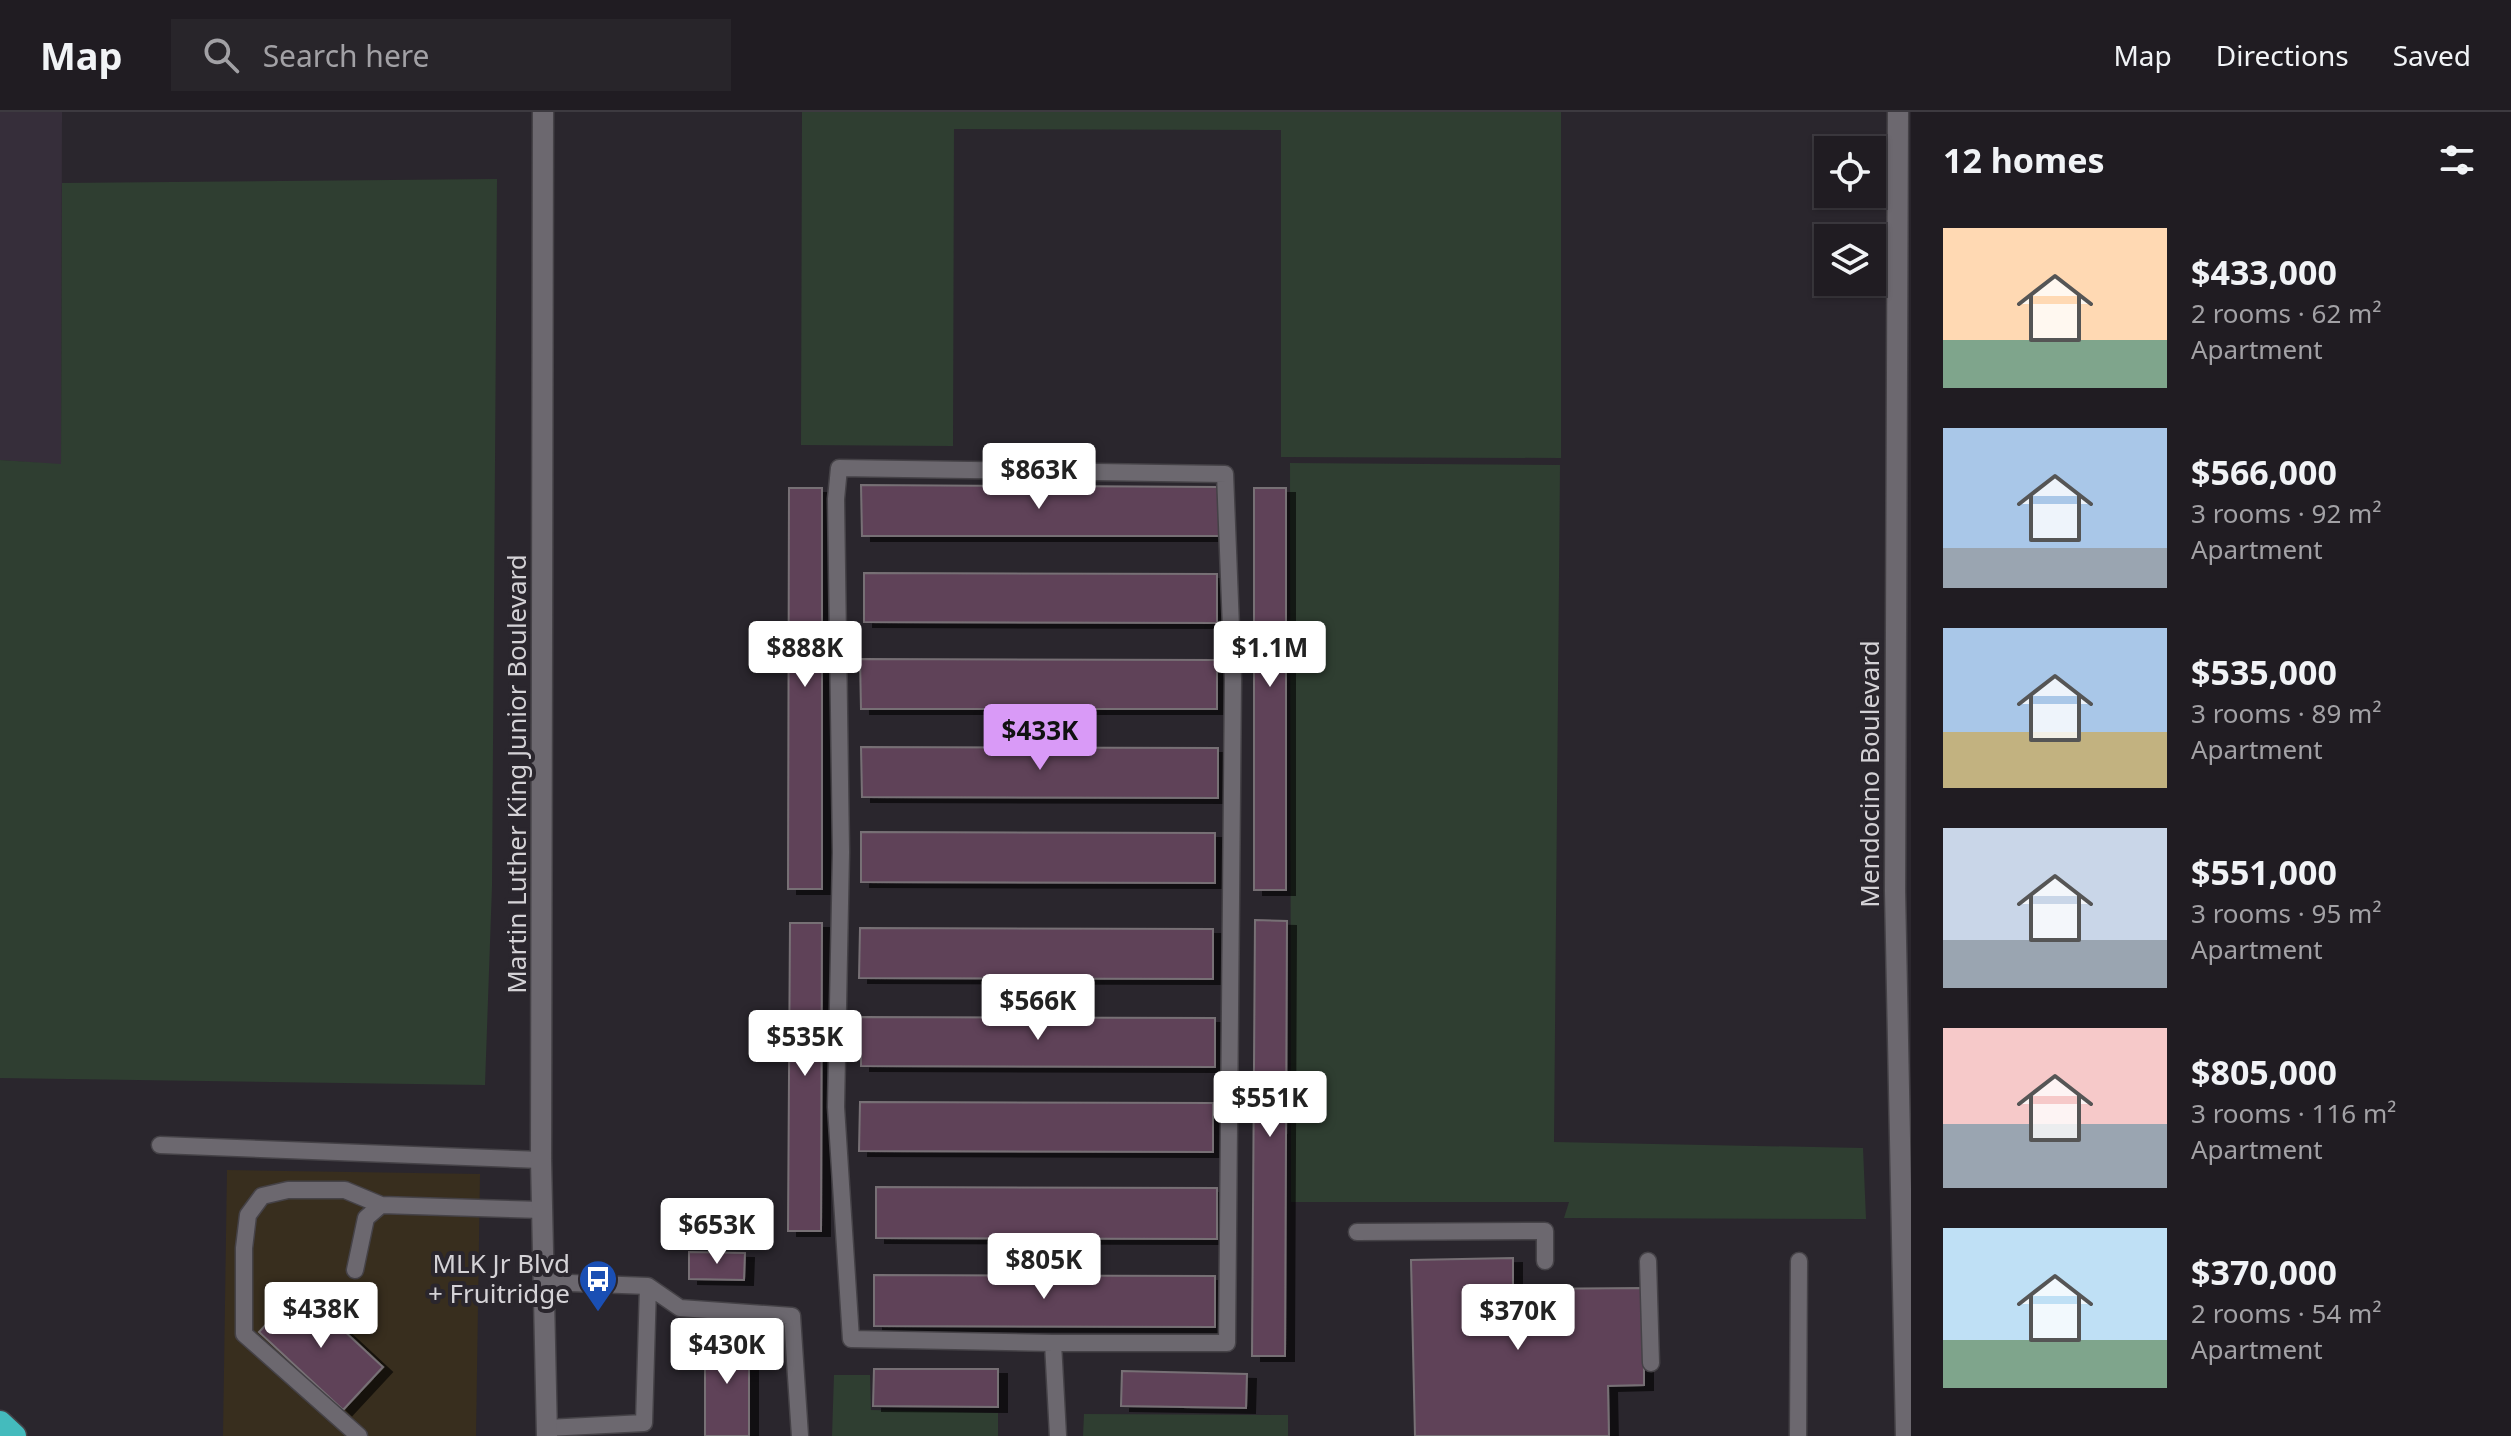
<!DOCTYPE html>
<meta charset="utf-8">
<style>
:root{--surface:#201c22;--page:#28252a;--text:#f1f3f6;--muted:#a2a1a5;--line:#3d3a40;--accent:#d99af7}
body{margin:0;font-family:"Noto Sans",sans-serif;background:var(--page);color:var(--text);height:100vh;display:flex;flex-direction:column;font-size:30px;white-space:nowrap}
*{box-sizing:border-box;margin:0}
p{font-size:26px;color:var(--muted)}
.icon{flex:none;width:44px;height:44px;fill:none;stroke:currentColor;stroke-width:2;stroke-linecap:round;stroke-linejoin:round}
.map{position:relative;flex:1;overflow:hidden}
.drawer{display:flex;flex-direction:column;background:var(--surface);width:600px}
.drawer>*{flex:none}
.tools{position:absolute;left:1814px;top:24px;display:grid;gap:16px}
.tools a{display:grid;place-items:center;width:72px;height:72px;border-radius:0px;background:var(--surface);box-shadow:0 2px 6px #0004,0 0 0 2px var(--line);font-size:40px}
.price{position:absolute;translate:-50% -68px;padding:0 18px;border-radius:8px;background:#fff;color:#222;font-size:26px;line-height:52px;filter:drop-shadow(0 2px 4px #0008)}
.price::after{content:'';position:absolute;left:50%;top:48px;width:24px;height:18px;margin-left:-12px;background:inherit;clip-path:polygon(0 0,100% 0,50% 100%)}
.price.active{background:var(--accent);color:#111}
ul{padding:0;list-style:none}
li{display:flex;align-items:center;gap:24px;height:200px;padding:0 32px}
li span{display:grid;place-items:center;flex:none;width:224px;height:160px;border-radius:0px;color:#555}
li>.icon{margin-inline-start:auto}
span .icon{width:96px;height:96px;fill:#fffc;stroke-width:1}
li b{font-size:34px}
h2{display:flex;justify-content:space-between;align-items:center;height:96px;padding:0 32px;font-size:34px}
header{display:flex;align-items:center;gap:48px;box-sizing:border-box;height:112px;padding:0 40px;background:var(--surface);border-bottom:2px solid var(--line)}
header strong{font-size:38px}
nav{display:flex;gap:44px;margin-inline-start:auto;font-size:28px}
.search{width:560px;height:72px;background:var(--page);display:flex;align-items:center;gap:20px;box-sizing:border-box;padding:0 28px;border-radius:0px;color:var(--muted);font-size:30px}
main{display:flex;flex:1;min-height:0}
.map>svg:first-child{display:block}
.commercial{fill:#382e1e}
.built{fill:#362e3a}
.green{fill:#2f3e31}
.building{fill:#5f4359;stroke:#777075;stroke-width:2;filter:url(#shadow)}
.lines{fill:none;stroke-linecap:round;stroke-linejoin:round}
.lane-casing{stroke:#454247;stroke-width:19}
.street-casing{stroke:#454247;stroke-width:23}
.secondary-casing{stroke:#454247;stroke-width:23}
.highway-casing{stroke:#454247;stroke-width:27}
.lane{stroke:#6c686f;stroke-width:16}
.street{stroke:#6c686f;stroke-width:20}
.secondary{stroke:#6c686f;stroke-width:20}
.highway{stroke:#44bbbd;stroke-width:24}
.labels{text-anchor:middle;stroke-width:8;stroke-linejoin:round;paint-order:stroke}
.street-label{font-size:26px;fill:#d4d2d6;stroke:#2a262d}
.poi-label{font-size:26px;fill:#d4d2d6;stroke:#2a262d;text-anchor:end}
</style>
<header>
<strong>Map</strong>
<div class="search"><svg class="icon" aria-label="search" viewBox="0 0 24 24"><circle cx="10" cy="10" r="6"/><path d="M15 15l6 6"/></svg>Search here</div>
<nav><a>Map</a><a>Directions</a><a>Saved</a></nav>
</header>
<main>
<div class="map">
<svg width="1911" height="1324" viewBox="0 0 1911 1324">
<defs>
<filter id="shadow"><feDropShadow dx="9" dy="5" stdDeviation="0" flood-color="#0009"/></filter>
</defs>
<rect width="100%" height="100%" fill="#2a262d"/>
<path class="commercial" d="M227 1058 480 1062 476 1324H223Z"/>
<path class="built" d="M0 0H62L61 353 0 348Z"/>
<path class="green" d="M802 0H1561V346L1281 345V18L954 17 953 334 801 333Z
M497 67 492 774 485 973 0 966V348L61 352 62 71Z
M1290 351 1560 353 1554 1030 1863 1036 1866 1107 1564 1106 1569 1090H1291Z
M834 1263H870L871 1298 998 1301V1324H832Z
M1084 1302 1288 1303V1324H1083Z"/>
<path class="building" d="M861 373 1219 375V424H862Z
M789 376H822V777H788Z
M1254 376H1286V778H1254Z
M864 461 1217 462V511L864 510Z
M860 547 1217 548V597H861Z
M861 635 1218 636V686L862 685Z
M861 720 1215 721V771L861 770Z
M1255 808 1287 809 1285 1244H1252Z
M790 811H822L821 1119H788Z
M860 816 1213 817V867L859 866Z
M861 905 1215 906V955L861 954Z
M860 990 1213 991V1040L859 1039Z
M876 1075 1217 1076V1127L876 1126Z
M689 1140 745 1141 744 1168 689 1167Z
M1513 1146V1177L1644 1176V1273L1608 1274 1609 1324H1415L1411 1148Z
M874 1163 1215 1164V1215L874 1214Z
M299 1177 383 1255 343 1298 259 1220Z
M705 1225H749V1324H705Z
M874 1257H998V1295L873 1294Z
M1122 1259 1247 1262 1246 1296 1121 1294Z"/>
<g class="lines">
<g class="lane-casing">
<path id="lane" d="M839 356 1225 362 1233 567 1227 1231H1053L851 1227 836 995 841 740 836 387Z
M160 1033 541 1048
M1357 1120 1545 1119V1149
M1648 1149 1651 1251
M355 1158 366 1106 381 1093
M544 1170 648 1174 680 1196 792 1204 800 1324
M1053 1231 1058 1324
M547 1316 644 1311 648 1174
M359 1324 244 1222V1136L248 1103 262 1084 288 1078H345L381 1093 542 1098
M1798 1324 1799 1149"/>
</g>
<g class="street-casing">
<path id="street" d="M1898 0 1895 779 1906 1324"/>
</g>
<g class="secondary-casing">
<path id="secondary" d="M543 0 541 1048 547 1324"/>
</g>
<g class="highway-casing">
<path id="highway" d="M0 1311 14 1324"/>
</g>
<use href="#lane" class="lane"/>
<use href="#street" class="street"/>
<use href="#secondary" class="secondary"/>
<use href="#highway" class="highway"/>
</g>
<defs>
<g id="bus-pin" transform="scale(2)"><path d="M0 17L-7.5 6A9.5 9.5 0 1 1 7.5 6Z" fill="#1a4fb4" stroke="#2a262d"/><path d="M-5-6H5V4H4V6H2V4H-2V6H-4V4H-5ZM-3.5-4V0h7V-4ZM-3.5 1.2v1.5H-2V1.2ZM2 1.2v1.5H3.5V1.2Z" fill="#fff"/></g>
</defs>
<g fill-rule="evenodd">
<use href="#bus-pin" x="598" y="1167"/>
</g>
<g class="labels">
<g class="street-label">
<text transform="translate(517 662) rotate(-90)" y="9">Martin Luther King Junior Boulevard</text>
<text transform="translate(1870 662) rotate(-90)" y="9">Mendocino Boulevard</text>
</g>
<g class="poi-label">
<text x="570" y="1161">MLK Jr Blvd<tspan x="570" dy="30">+ Fruitridge</tspan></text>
</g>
</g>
</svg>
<div class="tools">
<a><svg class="icon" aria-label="locate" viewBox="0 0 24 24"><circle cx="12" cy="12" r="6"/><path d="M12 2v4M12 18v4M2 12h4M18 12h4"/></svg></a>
<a><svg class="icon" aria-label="layers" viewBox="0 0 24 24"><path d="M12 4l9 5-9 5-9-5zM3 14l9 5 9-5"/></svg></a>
</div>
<b class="price" style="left:1039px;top:399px">$863K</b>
<b class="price" style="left:805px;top:577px">$888K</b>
<b class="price" style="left:1270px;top:577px">$1.1M</b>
<b class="price active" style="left:1040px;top:660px">$433K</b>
<b class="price" style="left:1038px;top:930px">$566K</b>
<b class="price" style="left:805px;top:966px">$535K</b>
<b class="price" style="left:1270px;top:1027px">$551K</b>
<b class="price" style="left:717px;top:1154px">$653K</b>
<b class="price" style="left:1044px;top:1189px">$805K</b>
<b class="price" style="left:321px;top:1238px">$438K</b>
<b class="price" style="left:1518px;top:1240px">$370K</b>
<b class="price" style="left:727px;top:1274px">$430K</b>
</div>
<section class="drawer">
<h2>12 homes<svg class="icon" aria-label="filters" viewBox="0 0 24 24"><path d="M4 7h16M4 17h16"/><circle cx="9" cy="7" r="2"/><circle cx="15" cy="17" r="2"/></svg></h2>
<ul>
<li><span style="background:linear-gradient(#ffd9b3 70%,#7fa58c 0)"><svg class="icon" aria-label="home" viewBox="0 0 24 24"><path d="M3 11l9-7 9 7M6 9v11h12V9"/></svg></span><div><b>$433,000</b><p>2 rooms · 62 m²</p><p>Apartment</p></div></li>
<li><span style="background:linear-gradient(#a9c7e8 75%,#9aa5b1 0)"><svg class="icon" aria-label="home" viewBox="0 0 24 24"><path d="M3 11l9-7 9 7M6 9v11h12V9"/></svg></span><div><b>$566,000</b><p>3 rooms · 92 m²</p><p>Apartment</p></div></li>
<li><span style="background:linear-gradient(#a9c7e8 65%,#c2b280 0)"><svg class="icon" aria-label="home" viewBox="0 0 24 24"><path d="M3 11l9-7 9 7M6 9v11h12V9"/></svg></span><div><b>$535,000</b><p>3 rooms · 89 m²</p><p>Apartment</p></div></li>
<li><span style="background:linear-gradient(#c9d6e8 70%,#9aa5b1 0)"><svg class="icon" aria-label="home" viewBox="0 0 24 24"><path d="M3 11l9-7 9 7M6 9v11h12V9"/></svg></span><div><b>$551,000</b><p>3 rooms · 95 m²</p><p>Apartment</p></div></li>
<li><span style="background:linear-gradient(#f6c9c9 60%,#9aa5b1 0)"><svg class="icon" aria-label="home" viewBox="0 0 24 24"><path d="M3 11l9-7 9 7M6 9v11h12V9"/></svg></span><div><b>$805,000</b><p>3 rooms · 116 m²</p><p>Apartment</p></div></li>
<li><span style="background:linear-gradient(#bfe0f5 70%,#7fa58c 0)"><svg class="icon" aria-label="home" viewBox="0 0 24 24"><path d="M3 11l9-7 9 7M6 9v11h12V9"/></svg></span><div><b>$370,000</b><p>2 rooms · 54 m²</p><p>Apartment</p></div></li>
</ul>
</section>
</main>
